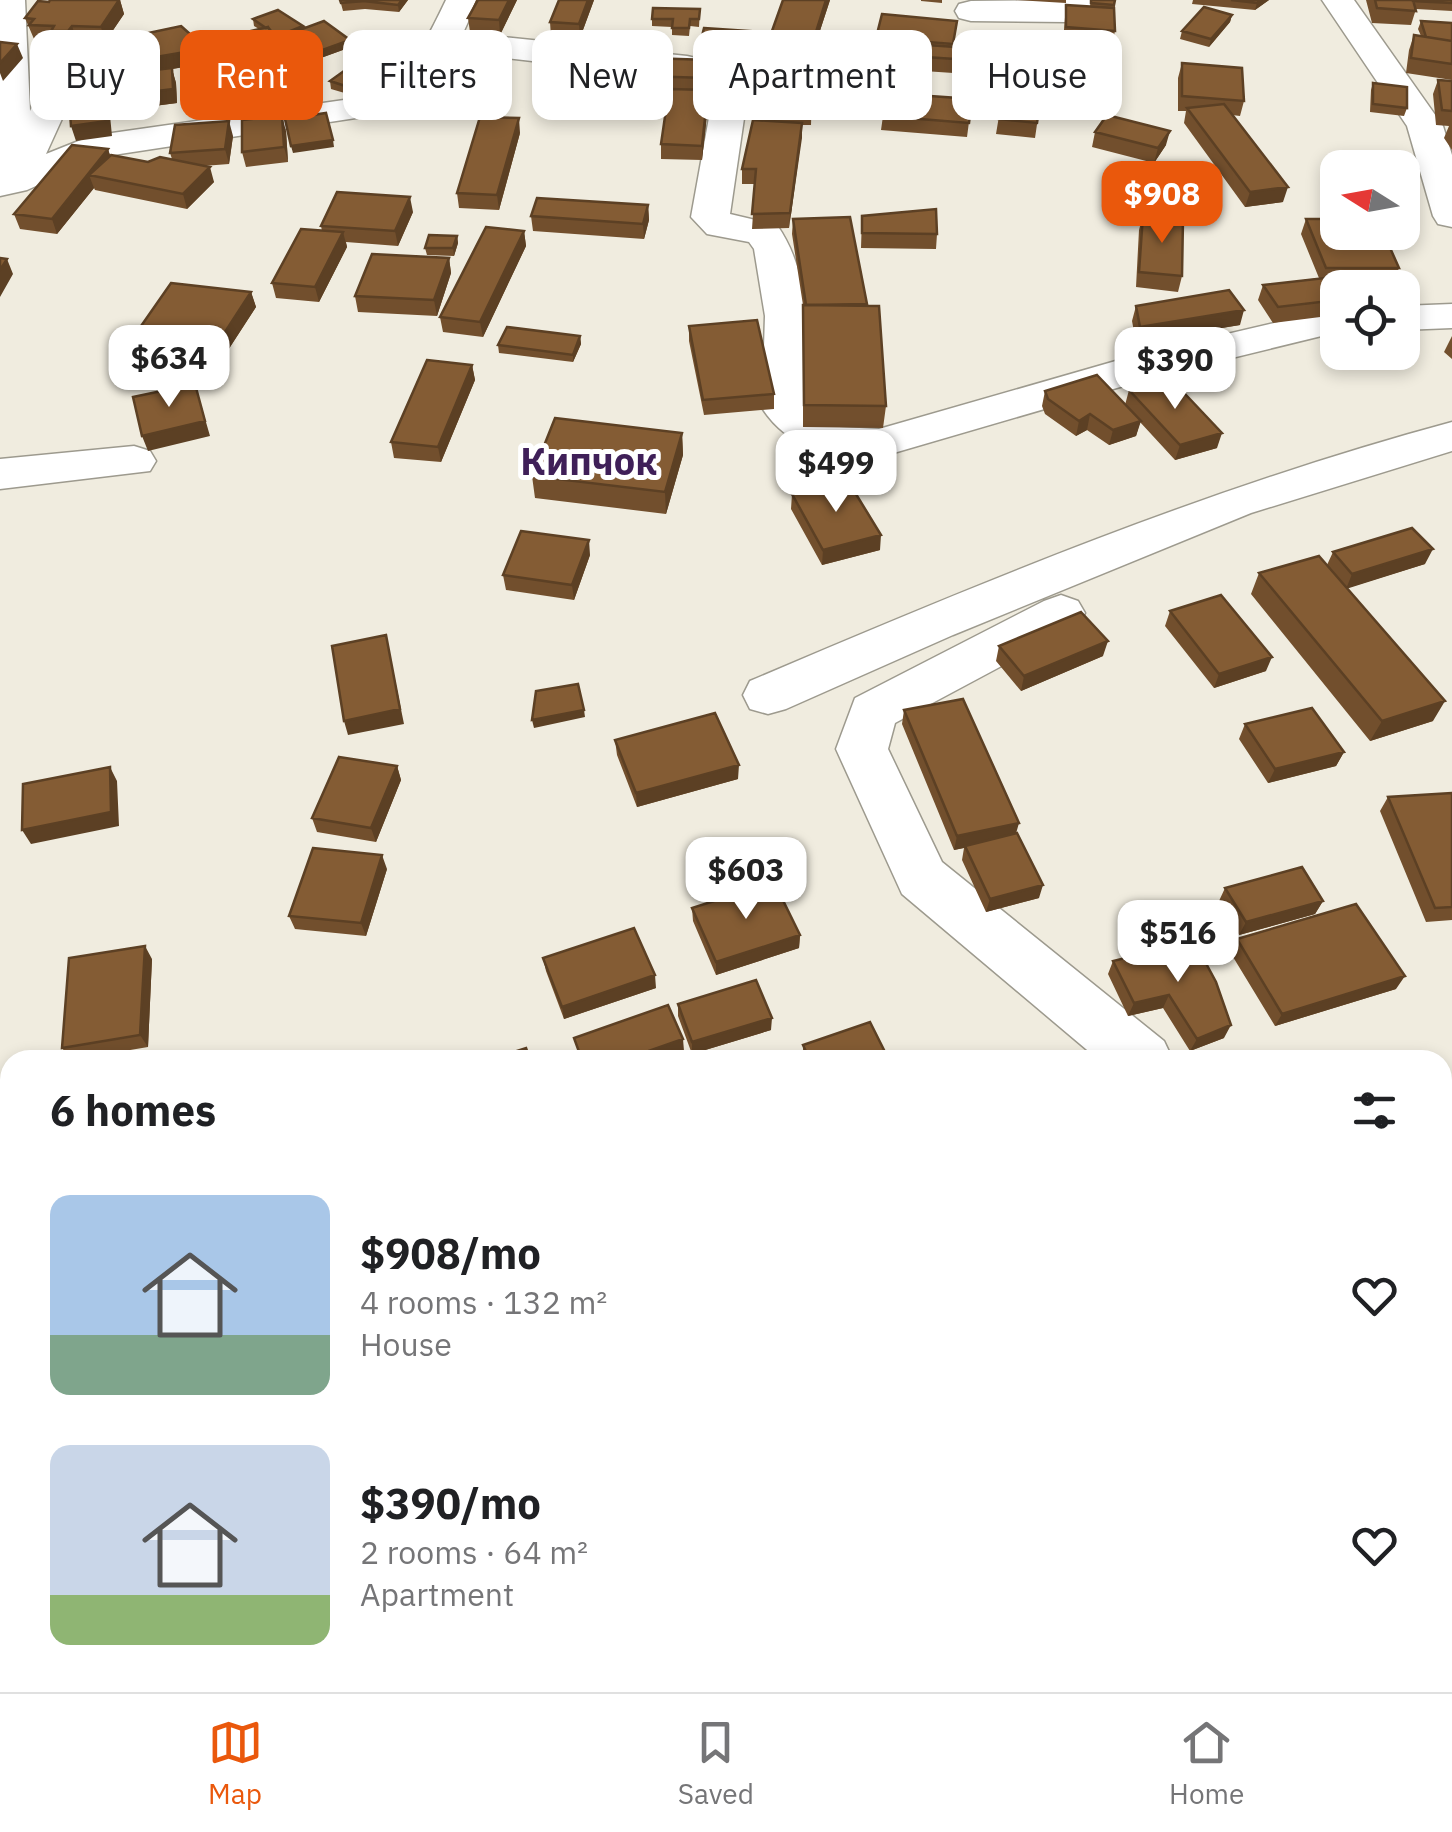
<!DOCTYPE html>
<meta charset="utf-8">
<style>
:root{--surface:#fff;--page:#f6f6f6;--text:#202124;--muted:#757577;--line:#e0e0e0;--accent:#ea580c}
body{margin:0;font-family:"IBM Plex Sans",sans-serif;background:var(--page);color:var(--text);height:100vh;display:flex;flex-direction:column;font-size:38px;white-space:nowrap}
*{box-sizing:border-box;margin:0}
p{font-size:32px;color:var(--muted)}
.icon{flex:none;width:55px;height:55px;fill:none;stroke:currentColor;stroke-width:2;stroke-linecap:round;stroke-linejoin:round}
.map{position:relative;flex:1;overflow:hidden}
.panel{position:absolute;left:0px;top:1050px;width:1452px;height:642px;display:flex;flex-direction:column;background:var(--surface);border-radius:30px 30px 0 0;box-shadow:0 5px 15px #0003}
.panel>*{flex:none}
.guide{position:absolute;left:30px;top:30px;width:1392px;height:90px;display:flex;gap:20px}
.needle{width:65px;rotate:281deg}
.buttons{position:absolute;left:1320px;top:150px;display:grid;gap:20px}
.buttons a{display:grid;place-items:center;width:100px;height:100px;border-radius:20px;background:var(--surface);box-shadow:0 5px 15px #0003;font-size:50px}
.price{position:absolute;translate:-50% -85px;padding:0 22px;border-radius:20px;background:#fff;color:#222;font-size:32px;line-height:65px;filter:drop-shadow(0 2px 5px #0008)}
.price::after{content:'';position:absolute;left:50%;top:60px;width:30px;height:22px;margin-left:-15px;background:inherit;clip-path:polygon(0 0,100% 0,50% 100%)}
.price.active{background:var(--accent);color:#fff}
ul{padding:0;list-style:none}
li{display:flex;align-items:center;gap:30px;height:250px;padding:0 50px}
li span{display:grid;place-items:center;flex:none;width:280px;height:200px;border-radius:20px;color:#555}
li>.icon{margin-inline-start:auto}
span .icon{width:120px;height:120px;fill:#fffc;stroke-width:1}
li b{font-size:42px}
h2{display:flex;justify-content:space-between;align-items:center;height:120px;padding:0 50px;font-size:42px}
.tag{padding:0 35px;border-radius:20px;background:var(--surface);box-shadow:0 5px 15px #0003;font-size:35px;line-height:90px}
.tag.active{background:var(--accent);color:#fff}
.tabs{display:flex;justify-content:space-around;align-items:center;height:140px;border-top:2px solid var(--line);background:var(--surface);font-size:28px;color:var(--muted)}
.tabs a{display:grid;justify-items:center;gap:5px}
.tabs .active{color:var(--accent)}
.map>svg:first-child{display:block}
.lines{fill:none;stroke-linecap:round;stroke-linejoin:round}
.minor-casing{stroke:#9d9a8e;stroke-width:3}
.minor{fill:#fff;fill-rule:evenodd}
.wall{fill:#724f2d}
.shaded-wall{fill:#5c4024}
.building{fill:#845c34;stroke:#5c4024;stroke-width:2.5}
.labels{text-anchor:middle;stroke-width:10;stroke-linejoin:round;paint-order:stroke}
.quarter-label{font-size:38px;font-weight:bold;fill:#3f1f58;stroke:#fff}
</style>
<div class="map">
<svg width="1452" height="1692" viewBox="0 0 1452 1692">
<rect width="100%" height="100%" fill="#f0ecdf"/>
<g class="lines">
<g class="minor-casing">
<path id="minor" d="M0 0H25L30 111 84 0H116L46 154 91 136 351 99C408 79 421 52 446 0H478L463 33 687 56 732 66 748 91 730 214 777 225C814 278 806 342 806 404L839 427 879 429 1133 356 1338 308V332L1158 376 880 457C834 458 789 450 762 408L765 316 754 249 749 242 707 234 691 217 712 101 711 84 707 81 454 52 425 89 369 116 100 157 27 190 0 196Z
M1068 0H1100L1089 17 1067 22 971 21 959 18 955 11 959 4 971 1Z
M1322 0H1354L1443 126 1452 155V227L1438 224 1433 216 1407 126Z
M1452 304V328L1402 330V306Z
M1452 422V451L1251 513 953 635 786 709 768 714 750 709 743 695 750 681C980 583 1210 487 1452 422Z
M134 446 150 451 156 461 150 471 0 489V459Z
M1061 595 1078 601 1085 613 1078 625 895 723 888 749 942 862 1164 1041 1173 1060H1099L902 894 836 749 855 698 1044 601Z
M1442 1475 1452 1477V1549L1442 1547Z
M10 1569V1645L0 1646V1570Z"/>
</g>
<use href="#minor" class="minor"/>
</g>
<path class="wall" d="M120 0 124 14 105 42 77 41 73 46 56 45 54 40 34 39 25 18Z
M340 0H408L399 12 365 9 343 11Z
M476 0H517L500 35 470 32 468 18Z
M559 0H594L580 38 551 37 550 22Z
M783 0H830L814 49 779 46 777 57 813 58 811 125H802L789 228 752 229 755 184H742V169L759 121 762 63 700 58V44L772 33Z
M921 0H942V3L921 1Z
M1015 0H1066V3Z
M1091 0H1115V31L1112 45 1063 42 1066 5 1090 6Z
M1193 0H1269L1255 10 1192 4Z
M1366 0H1452V11L1416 9 1411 25 1372 23Z
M700 9 699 27 690 26 689 36 672 35V27L652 26V19Z
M1232 15 1230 22 1209 47 1180 39 1182 31Z
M253 19 303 26 304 29 350 40 351 47 318 59 293 40 292 38 280 43 276 41 280 48 284 62 191 82 184 67 172 69 176 83 177 103 123 110 118 96 124 74 111 41 200 43 259 29 254 26Z
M957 21 953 47 986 49 983 75 894 69 895 55 888 54 886 69 817 64 818 49Z
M1421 21 1452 23V80L1406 73 1409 50 1414 35 1421 36 1418 29Z
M488 55 472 83 473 89 461 108 423 105 422 97 436 78 434 69Z
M1182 63 1244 101 1240 116 1232 115 1283 202 1245 207 1184 123 1186 111H1178V78Z
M389 73 391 81 365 99 331 89 330 81Z
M709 75 707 90 708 105 702 160 661 159V144L668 92 645 91 644 76Z
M1438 80 1452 81V150L1444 138 1449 126 1436 125 1433 94Z
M1373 83 1407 108 1404 116 1370 112 1371 90Z
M1004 86 1042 90 1035 138 996 134Z
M972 99 967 137 881 130 883 116Z
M286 131 288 162 246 167 242 152Z
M1095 132 1166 145 1154 163 1092 147Z
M520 133 499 210 459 208 457 193Z
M233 136 229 164 203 166 214 182 187 209 95 190 94 188 57 234 20 229 14 214 108 149 110 156 148 162 172 159 170 153Z
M1333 157 1401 162 1409 196 1404 211 1402 168H1338V206H1334L1328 172Z
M648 205 649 220 644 239 533 231 531 216Z
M413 212 398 246 346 242 347 247 319 302 276 298 272 283 322 231 321 226Z
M1143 215 1182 276 1178 292 1136 287 1139 230Z
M862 216 937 234 936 249 861 248Z
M850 217 886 406 883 428 803 427V305L792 234 793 219Z
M1306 219 1399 268 1393 283H1329L1338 294 1336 315 1273 323 1258 300 1263 285 1319 278 1301 234Z
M524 231 526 246 483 337 443 332 440 317Z
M457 236 458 243 454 256 427 255 425 248Z
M449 258 451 273 437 316 358 312 355 296Z
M251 292 256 307 219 364 138 354 132 339Z
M1136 306 1240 325 1136 342 1132 321Z
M689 326 774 394V409L704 415 689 341Z
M580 336 581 344 573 362 499 353 498 345Z
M1452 336V359L1444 352Z
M472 365 475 380 441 462 394 458 391 442Z
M1129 390 1217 448 1175 460 1140 422 1136 436 1109 445 1087 430 1076 436 1045 414 1042 406 1045 391 1125 405Z
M682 433 683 455 666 514 535 498 532 476Z
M792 494 880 550 822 565 791 509Z
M1333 552 1425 564 1347 588 1433 721 1370 741 1251 594 1259 573 1327 565Z
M590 555 574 600 506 590 503 575Z
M1170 611 1266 671 1214 688 1165 626Z
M999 646 1103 656 1021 691 996 661Z
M904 710 1016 834 1039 898 986 912 962 860 964 848 954 850 902 724Z
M1245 724 1344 752 1336 766 1268 783 1239 739Z
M615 740 738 779 637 807 617 755Z
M397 766 401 780 376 842 317 832 312 818Z
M1452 793V920L1426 922 1380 811 1388 797Z
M387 869 366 936 295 929 289 916Z
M1225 888 1323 901 1315 914 1239 935 1219 901Z
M692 908 800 935 799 948 716 975 693 921Z
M1237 939 1396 989 1275 1026 1230 952Z
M1194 941 1224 1038 1190 1051 1163 1008 1128 1016 1108 974 1113 961Z
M543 958 656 988 564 1019 546 971Z
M152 959 148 1047 71 1060 62 1048Z
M678 1004 771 1030 692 1054 678 1016Z
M803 1045 889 1060H803Z
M1452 1253V1423L1450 1424 1442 1409V1256Z
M1128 1682H1240L1245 1692H1132Z"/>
<path class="shaded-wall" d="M120 0 124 14 105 42 101 27Z
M402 0H408L399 12 398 5Z
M509 0H517L500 35 499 20Z
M588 0H594L580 38 579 24Z
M826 0H830L814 49 815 35Z
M1261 0H1269L1255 10 1257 3Z
M1232 15 1230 22 1209 47 1211 39Z
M72 26 77 41 73 46 68 31Z
M303 26 305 34 291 33 292 38 280 43 278 36Z
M780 33 779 48 775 64 776 49Z
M350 40 351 47 318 59 317 52Z
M487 41 488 55 472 83 473 89 461 108 460 101 469 85 468 72Z
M17 44 23 58 3 81 0 73V63Z
M280 48 284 62 191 82 187 67Z
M180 53 184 67 172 69 176 83 177 103 123 110 118 96 126 78 121 63Z
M389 73 391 81 365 99 364 92Z
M103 80 108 95 112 136 76 141 71 126Z
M708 90V105L702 160V146Z
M282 116 286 131 288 162 284 147Z
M519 118 520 133 499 210 497 195Z
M229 121 233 136 229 164 225 149Z
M802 123V138L789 228 790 213Z
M1170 131 1166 145 1154 163 1158 148Z
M333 140 334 147 293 153 291 146Z
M108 149 113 164 89 175 94 188 57 234 52 219Z
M210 167 214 182 187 209 183 194Z
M1288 187 1283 202 1245 207 1250 192Z
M410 197 413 212 398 246 395 231Z
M648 205 649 220 644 239 643 224Z
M524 231 526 246 483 337 480 322Z
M343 232 347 247 319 302 315 287Z
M457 236 458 243 454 256 453 248Z
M449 258 451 273 437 316 434 300Z
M7 259 13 274 0 297V270Z
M251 292 256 307 219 364 214 349Z
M1244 310 1240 325 1136 342 1140 327Z
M580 336 581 344 573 362V355Z
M472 365 475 380 441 462 438 447Z
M195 384 210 436 148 451 142 436Z
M1090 414 1087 430 1076 436 1079 421Z
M1141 421 1136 436 1109 445 1113 430Z
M682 433 683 455 666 514 665 492Z
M1222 433 1217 448 1175 460 1180 445Z
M881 535 880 550 822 565 823 550Z
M589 540 590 555 574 600 572 585Z
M1433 549 1425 564 1346 589 1352 574Z
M386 635 404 724 348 735 344 721Z
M1108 641 1103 656 1021 691 1024 676Z
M1272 657 1266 671 1214 688 1219 674Z
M1445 701 1433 721 1370 741 1382 721Z
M584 710 585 717 534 728 532 720Z
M1344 752 1336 766 1268 783 1275 769Z
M739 765 738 779 637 807 636 793Z
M397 766 401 780 376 842 371 828Z
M110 767 117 781 119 826 31 844 22 830Z
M1019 823 1015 837 954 850 957 836Z
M382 855 387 869 366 936 361 923Z
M1043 885 1039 898 986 912 990 899Z
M1323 901 1315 914 1239 935 1246 922Z
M800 935 799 948 716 975V962Z
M145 946 152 959 148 1047 140 1035Z
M655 975 656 988 564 1019 562 1007Z
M1405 976 1396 989 1275 1026 1282 1014Z
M1169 995 1163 1008 1128 1016 1134 1003Z
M772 1018 771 1030 692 1054V1042Z
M1231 1025 1224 1038 1190 1051 1197 1039Z
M683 1039 684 1051 659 1060H623Z
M333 1682H340V1692H333Z"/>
<path class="building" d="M50 0H119L101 27 72 26 68 31H51L54 26 29 25 34 19 25 18 38 1 49 2Z
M340 0H364V1L341 3Z
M365 0H402L398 5 364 1Z
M478 0H509L499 20 468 18Z
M559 0H588L579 24 550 22Z
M783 0H826L815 35 772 31Z
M1091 0H1115L1114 5 1091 3Z
M1231 0H1261L1257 3Z
M1375 0H1413L1416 11 1377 8Z
M1413 0H1452V3L1413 1Z
M1066 5 1114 8 1115 31 1066 27Z
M1204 7 1232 15 1211 39 1182 31Z
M653 8 700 9 699 19H690L689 28H672L673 19H652Z
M278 10 303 26 278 36 271 31 268 27 266 28 253 19Z
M882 14 957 21 953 44 890 39 887 54 818 49 821 34 876 38Z
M324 21 350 40 317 52 291 33Z
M1421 21 1452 23V41L1426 37Z
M181 26 200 43 268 27 280 48 187 67 180 53 121 63 111 41Z
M704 28 780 33 776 49 700 44Z
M1414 35 1452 41V64L1411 58Z
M454 37 487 41 468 72 434 69Z
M0 42 17 44 0 63Z
M896 43 986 49 985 61 895 55Z
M763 57 813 58 812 110 759 109Z
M648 58 709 60 706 78 644 76Z
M355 63 389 73 364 92 330 81Z
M1182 63 1242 68 1244 101 1182 96Z
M172 68 173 89 118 96V74Z
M434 77 472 81 460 101 422 97Z
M103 80 107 121 71 126 68 85Z
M1438 80 1452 81V111L1442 110Z
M1373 83 1407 87V108L1373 104Z
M1004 86 1042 90 1037 123 998 119Z
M669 89 708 90 702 146 661 144Z
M887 93 972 99 969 123 883 116Z
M1224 104 1288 187 1250 192 1187 108Z
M326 113 333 140 291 146 285 119Z
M1107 115 1170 131 1158 148 1095 132Z
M282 116 284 147 242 152V120Z
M480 117 519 118 497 195 457 193Z
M753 120 802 123 790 213 752 214 756 169H742Z
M229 121 225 149 170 153 175 125Z
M72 145 108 149 52 219 14 214Z
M111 155 148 162 160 157 210 167 183 194 89 175Z
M1333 157 1401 162 1409 196H1402V168H1338V180Z
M337 192 410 197 395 231 321 226Z
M537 198 648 205 643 224 531 216Z
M936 209 937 234 862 233V216Z
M1143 215 1183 219 1182 276 1139 272Z
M850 217 867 304 806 305 793 219Z
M1306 219H1338V232H1383L1399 268H1326Z
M486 227 524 231 480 322 440 317Z
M301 229 343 232 315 287 272 283Z
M429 235 457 236 453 248H425Z
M372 254 449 258 434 300 355 296Z
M0 258 7 259 0 270Z
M1325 278 1338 294V300L1278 307 1263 285Z
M171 283 251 292 214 349 132 339Z
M1229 290 1244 310 1140 327 1136 306Z
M803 305 879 306 886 406 804 405Z
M757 320 774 394 703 400 689 326Z
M507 327 580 336 573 355 498 345Z
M427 360 472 365 438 447 391 442Z
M1097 375 1141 421 1113 430 1090 414 1079 421 1048 399 1045 391Z
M1170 378 1222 433 1180 445 1129 390Z
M195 384 205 421 142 436 133 397Z
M555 418 682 433 665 492 532 476Z
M848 481 881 535 823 550 792 494Z
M1412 528 1433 549 1352 574 1333 552Z
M521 531 589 540 572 585 503 575Z
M1319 556 1445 701 1382 721 1259 573Z
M1221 595 1272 657 1219 674 1170 611Z
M1081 612 1108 641 1024 676 999 646Z
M386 635 400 709 344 721 332 646Z
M578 684 584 710 532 720 536 691Z
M963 699 1019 823 957 836 904 710Z
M1312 708 1344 752 1275 769 1245 724Z
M715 713 739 765 636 793 615 740Z
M339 757 397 766 371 828 312 818Z
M110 767 111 812 22 830 23 784Z
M1452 793V907L1435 908 1388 797Z
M1017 833 1043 885 990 899 965 846Z
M313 848 382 855 361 923 289 916Z
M1302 867 1323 901 1246 922 1225 888Z
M774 882 800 935 716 962 692 908Z
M1356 904 1405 976 1282 1014 1237 939Z
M634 928 655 975 562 1007 543 958Z
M1194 941 1216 982 1231 1025 1197 1039 1169 995 1134 1003 1113 961Z
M145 946 140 1035 62 1048 69 958Z
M756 980 772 1018 692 1042 678 1004Z
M668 1005 683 1039 623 1060H582L574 1038Z
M870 1022 889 1060H810L803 1045Z
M526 1048 530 1060H489Z
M1452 1253V1397L1442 1379V1256Z
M232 1682H333V1692H231Z
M729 1682H790L791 1692H695V1686Z
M1137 1682H1240L1245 1692H1141Z"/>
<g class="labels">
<g class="quarter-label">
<text x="589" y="475">Кипчок</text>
</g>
</g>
</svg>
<div class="buttons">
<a><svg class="needle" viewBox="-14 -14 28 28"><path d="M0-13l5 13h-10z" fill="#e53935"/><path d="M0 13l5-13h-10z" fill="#757577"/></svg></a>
<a><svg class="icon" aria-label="locate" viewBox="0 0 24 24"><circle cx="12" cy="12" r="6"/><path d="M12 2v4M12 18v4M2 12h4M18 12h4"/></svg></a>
</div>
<b class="price active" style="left:1162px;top:246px">$908</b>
<b class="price" style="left:169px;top:410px">$634</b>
<b class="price" style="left:1175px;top:412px">$390</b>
<b class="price" style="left:836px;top:515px">$499</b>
<b class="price" style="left:746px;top:922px">$603</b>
<b class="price" style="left:1178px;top:985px">$516</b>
<div class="guide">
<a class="tag">Buy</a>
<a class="tag active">Rent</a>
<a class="tag">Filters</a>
<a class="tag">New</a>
<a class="tag">Apartment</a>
<a class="tag">House</a>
</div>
<section class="panel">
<h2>6 homes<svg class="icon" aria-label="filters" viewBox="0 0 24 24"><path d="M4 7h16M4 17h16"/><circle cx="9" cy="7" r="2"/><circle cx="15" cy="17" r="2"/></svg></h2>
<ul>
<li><span style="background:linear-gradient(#a9c7e8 70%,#7fa58c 0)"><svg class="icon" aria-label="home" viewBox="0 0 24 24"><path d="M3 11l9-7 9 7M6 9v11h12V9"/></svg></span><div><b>$908/mo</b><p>4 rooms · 132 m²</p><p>House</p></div><svg class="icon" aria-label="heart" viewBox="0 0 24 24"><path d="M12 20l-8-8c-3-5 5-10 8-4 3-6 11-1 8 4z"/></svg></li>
<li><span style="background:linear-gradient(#c9d6e8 75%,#8fb573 0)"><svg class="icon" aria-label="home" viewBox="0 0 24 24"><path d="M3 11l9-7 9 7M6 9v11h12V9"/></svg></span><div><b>$390/mo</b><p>2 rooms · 64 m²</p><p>Apartment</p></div><svg class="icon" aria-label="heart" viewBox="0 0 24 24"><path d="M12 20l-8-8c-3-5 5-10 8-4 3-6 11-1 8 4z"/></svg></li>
</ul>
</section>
</div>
<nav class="tabs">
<a class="active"><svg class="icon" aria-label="map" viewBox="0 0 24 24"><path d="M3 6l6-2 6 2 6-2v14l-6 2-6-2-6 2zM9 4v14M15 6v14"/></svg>Map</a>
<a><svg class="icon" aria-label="saved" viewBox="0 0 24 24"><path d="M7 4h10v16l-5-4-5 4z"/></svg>Saved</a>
<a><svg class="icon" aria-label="home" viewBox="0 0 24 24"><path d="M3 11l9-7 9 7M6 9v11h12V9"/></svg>Home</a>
</nav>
